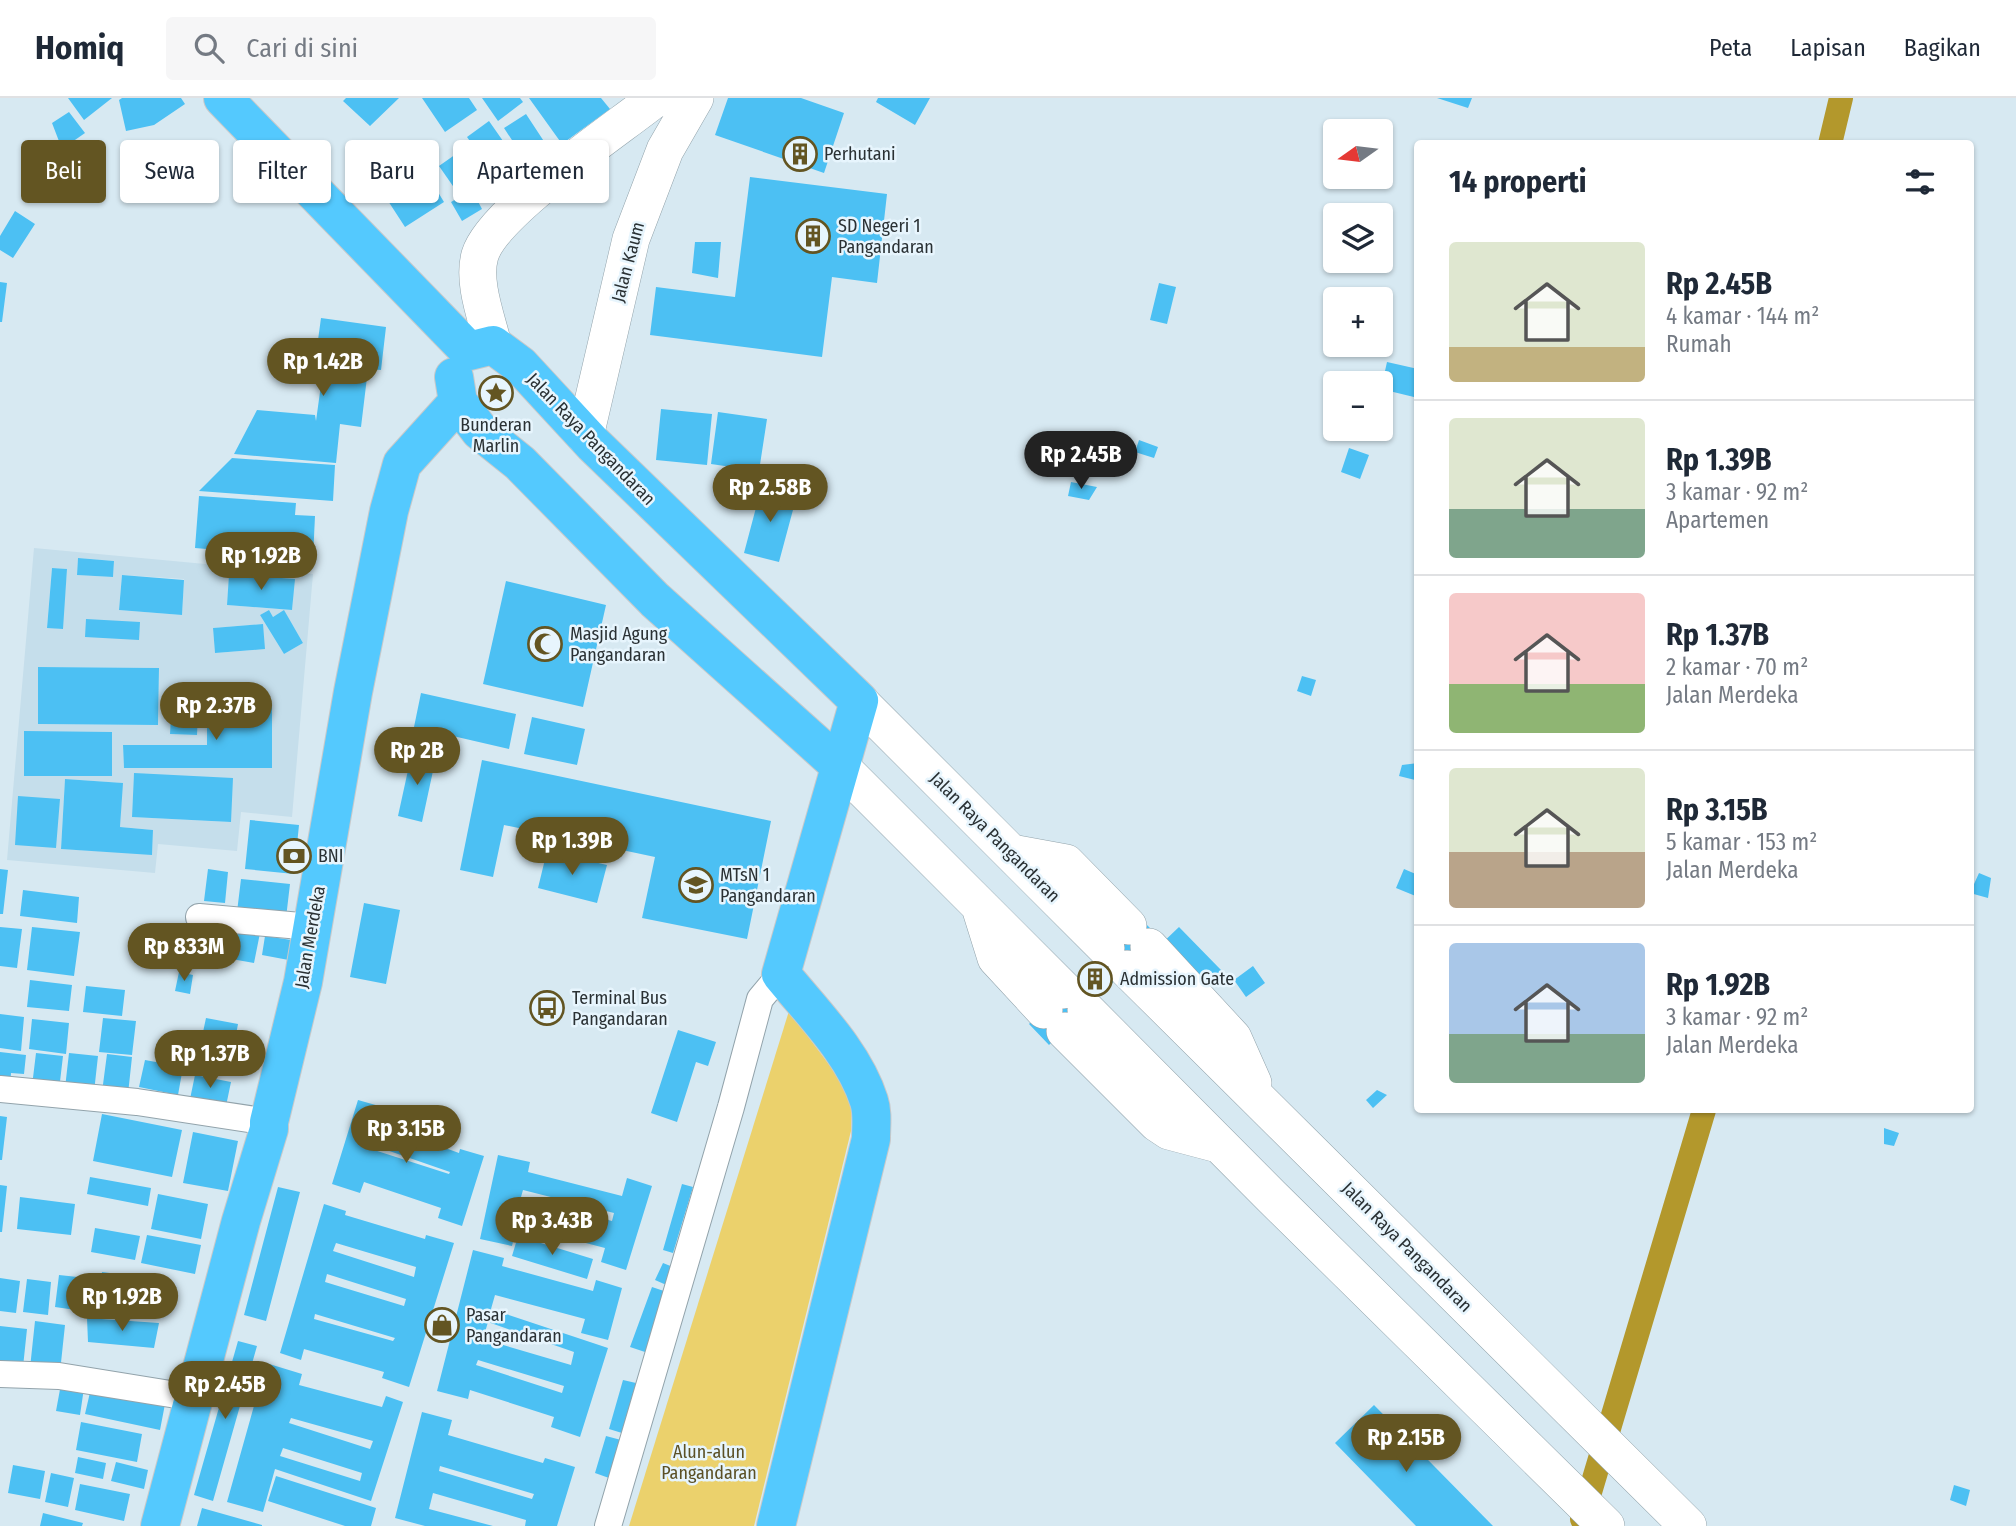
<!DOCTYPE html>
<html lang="id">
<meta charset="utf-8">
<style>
:root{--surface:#fff;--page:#f6f6f7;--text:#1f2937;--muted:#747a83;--line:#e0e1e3;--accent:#635522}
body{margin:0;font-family:"Fira Sans Condensed",sans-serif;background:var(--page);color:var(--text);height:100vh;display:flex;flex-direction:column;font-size:26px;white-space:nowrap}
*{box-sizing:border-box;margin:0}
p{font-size:23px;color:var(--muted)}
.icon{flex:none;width:38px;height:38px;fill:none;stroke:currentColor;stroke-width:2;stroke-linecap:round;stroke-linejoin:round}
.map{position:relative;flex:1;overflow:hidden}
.details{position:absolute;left:1414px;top:42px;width:560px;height:973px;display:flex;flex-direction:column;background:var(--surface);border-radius:7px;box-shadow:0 2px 5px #0004}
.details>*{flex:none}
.top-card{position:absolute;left:21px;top:42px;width:665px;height:63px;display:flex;gap:14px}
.needle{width:46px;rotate:256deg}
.tools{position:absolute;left:1323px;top:21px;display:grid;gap:14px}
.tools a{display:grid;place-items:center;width:70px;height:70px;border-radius:7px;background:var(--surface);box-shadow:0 2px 5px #0004;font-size:35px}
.price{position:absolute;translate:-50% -60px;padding:0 16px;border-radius:24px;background:var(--accent);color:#fff;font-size:23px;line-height:46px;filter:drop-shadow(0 2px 4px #0008)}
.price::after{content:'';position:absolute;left:50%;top:42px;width:21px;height:16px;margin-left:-10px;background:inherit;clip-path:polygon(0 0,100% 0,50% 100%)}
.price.selected{background:#222;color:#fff}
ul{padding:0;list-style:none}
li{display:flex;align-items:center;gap:21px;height:175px;padding:0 35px}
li+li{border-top:2px solid var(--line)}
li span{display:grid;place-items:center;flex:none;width:196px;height:140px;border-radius:7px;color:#555}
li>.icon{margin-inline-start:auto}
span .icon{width:84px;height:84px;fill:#fffc;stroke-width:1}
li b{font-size:30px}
h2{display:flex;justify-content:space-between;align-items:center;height:84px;padding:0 35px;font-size:30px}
.chip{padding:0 24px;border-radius:7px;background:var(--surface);box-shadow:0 2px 5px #0004;font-size:24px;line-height:63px}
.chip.selected{background:var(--accent);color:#fff}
header{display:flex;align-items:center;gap:42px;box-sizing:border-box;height:98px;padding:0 35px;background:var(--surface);border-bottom:2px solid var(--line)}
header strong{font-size:33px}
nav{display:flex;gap:38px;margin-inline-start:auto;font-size:24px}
.search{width:490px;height:63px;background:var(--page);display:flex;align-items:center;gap:18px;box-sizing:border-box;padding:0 24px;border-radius:7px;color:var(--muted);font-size:26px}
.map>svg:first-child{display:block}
.built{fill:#c5deeb;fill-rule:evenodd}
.green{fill:#ebd16c}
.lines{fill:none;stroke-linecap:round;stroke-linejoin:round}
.canal{stroke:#b3982c;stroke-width:24}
.building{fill:#4cc0f3;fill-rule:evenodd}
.street-casing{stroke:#92a3ab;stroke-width:28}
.secondary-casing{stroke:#92a3ab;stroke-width:38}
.highway-casing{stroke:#c8c9ca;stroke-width:40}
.street{stroke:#fff;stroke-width:26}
.secondary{stroke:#fff;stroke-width:37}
.highway{stroke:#54c9fe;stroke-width:38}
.labels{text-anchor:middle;stroke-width:5;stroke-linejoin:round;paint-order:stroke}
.poi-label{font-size:18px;fill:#2a3134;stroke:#e7f5fd;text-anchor:start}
.street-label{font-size:18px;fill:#2a3134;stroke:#e7f5fd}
.park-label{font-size:18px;fill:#5b5025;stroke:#e7f5fd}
</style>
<header>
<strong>Homiq</strong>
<div class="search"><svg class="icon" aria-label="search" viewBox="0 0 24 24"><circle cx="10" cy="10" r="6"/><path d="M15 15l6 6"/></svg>Cari di sini</div>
<nav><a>Peta</a><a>Lapisan</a><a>Bagikan</a></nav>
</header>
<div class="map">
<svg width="2016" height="1428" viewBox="0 0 2016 1428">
<rect width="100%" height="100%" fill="#d7e9f2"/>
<path class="built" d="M34 450 313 476 292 719 241 714 237 753 158 746 155 775 7 762ZM78 460 114 463 113 479 77 477ZM52 470 67 471 62 531 47 529ZM229 476 294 481 292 512 227 507ZM122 477 184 481 182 517 119 512ZM269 512 273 519 284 513 303 545 284 556 260 517ZM262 526 264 551 215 555 213 530ZM38 569 159 570 158 627 38 626ZM172 597 199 598 197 637 170 636ZM207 605H272V670H124L123 648 207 647ZM112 634 111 678H25ZM134 676 230 724 132 719ZM65 681 122 685 120 729 153 732 152 756 61 751Z"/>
<path class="green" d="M789 913 848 992 852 1008 851 1033 754 1428H629Z"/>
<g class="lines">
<path class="canal" d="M1830 46 1841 0
M1582 1421 1704 1012"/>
</g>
<path class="building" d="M68 0H112L84 22Z
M122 0H181L185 6 154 27 126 33 119 2Z
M346 0H399L370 28 343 3Z
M422 0H469L477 12 445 34Z
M482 0H520L523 4 498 23Z
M529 0H601L610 11 562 46Z
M728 0H801L844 15 824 75 715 37Z
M878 0H930L915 27 876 4Z
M1437 0H1472L1468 10Z
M69 14 85 35 62 51 52 25Z
M526 16 549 51 527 65 504 30Z
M489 23 522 70 500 86 467 39Z
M466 49 482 73 455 91 439 68Z
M419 63 444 104 405 129 379 89Z
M750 79 887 96 877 185 832 179 822 259 650 237 656 189 735 199Z
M472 92 482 111 462 123 451 104Z
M15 113 35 126 13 160 0 152V138Z
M695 144H721L718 180 692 175Z
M0 184 7 185 2 224H0Z
M1159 185 1176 189 1167 226 1150 222Z
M321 220 386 229 381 272 368 271 361 329 340 326 336 365 234 356 257 312 315 317 316 323 324 265 315 264Z
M1387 264 1418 271V300L1381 291Z
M661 311 712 316 707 367 656 362Z
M718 314 767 321 759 373 711 366Z
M1139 342 1158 349 1154 360 1135 354Z
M1349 350 1369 357 1360 381 1341 374Z
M232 360 335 367 333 403 199 393Z
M1071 384 1097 389 1089 402 1068 398Z
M762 387 797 397 779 464 744 455Z
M199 398 296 405 295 417 315 418 313 460 195 450Z
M78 460 114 463 113 479 77 477Z
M52 470 67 471 63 531 47 530Z
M229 476 295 481 292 512 227 507Z
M122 477 184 482 182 517 119 512Z
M506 483 606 507 583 609 483 586Z
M269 512 273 519 284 512 303 545 284 556 260 517Z
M86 521 140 524 139 542 85 539Z
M263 526 265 551 215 555 213 530Z
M38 569 159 570 158 627 38 626Z
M1302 578 1316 582 1311 598 1297 593Z
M421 595 516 616 509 651 414 629Z
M172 596 199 598 197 637 170 636Z
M207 605H272V670H124L123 647H207Z
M532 619 585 631 577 667 524 656Z
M24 633 112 634V678H24Z
M412 654 436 659 422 724 398 718Z
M482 662 771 723 747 841 642 820 655 759 504 727 493 779 460 772Z
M1418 665 1415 682 1399 678 1402 667Z
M134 675 233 680 231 724 132 719Z
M65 681 123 685 120 729 153 732 152 757 61 751Z
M18 698 60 701 56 750 15 747Z
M250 722 299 727 294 776 245 771Z
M547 753 607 767 597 805 538 790Z
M0 771 8 772 3 816H0Z
M208 771 228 774 225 805 204 803Z
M1404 771 1418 777V799L1396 790Z
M1979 775 1991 780 1988 800 1970 795Z
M241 781 290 786 286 820 237 814Z
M23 792 79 799 77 825 20 818Z
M364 805 400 812 386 886 350 879Z
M1138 818 1159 839 1049 947 1029 926Z
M0 829 22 831 17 870 0 868Z
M32 829 80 834 74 878 27 872Z
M188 829 223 833 220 859 185 855Z
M1179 829 1221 872 1203 894 1157 850Z
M233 830 260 835 254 865 226 860Z
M265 838 298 843 294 863 262 857Z
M1253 868 1265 885 1246 899 1234 882Z
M179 874 193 877 190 896 175 893Z
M30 882 72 887 69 913 27 909Z
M86 888 125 892 122 918 83 914Z
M0 916 24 919 21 953 0 950Z
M103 920 136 923 132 957 99 954Z
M206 920 238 926 229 974 196 967Z
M32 921 69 925 66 956 29 951Z
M678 932 716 944 708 968 696 964 677 1024 651 1015Z
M0 954 26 957 24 976 11 975 10 989 0 988Z
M36 955 63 958 59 992 32 988Z
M69 955 98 958 94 994 65 990Z
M107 956 132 959 128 996 102 994Z
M145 962 183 969 178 997 139 989Z
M195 977 231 984 226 1008 190 1001Z
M1377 992 1387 997 1373 1010 1366 1002Z
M358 1002 386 1010 381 1027 459 1055 460 1051 484 1058 462 1128 438 1120 441 1110 364 1084 360 1095 332 1086ZM372 1047 450 1074 449 1076 371 1051Z
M102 1016 182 1032 172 1079 93 1063Z
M0 1018 7 1019 2 1062H0Z
M1884 1030 1899 1035 1894 1048 1884 1046Z
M193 1034 238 1043 228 1093 183 1085Z
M498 1057 530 1064 528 1074 622 1098 627 1080 652 1088 626 1172 601 1164 605 1150 517 1127 512 1148 480 1141ZM523 1092 614 1115 612 1123 521 1099Z
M90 1079 151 1090 148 1108 87 1096Z
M682 1086 693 1089 673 1155 663 1152Z
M0 1087 7 1088 2 1134H0Z
M278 1089 300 1094 266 1223 244 1217Z
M158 1096 208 1106 201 1141 151 1131Z
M20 1099 75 1106 71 1137 17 1131Z
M324 1106 346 1113 345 1117 425 1141 426 1137 454 1145 409 1289 382 1280 384 1274 304 1251 301 1262 280 1255ZM336 1145 416 1169 414 1179 333 1153ZM327 1176 406 1201 404 1208 325 1184ZM315 1216 395 1240 393 1243 314 1221Z
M95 1130 140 1138 135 1162 91 1154Z
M147 1137 201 1147 195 1176 141 1165Z
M518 1138 593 1161 587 1181 512 1158Z
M473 1152 504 1160 502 1168 593 1193 596 1182 622 1190 608 1242 581 1235 585 1221 495 1197 491 1211 608 1250 580 1339 551 1329 554 1319 470 1292 468 1301 437 1293ZM488 1224 574 1254 571 1267 483 1241ZM478 1262 564 1288 562 1295 476 1267Z
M663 1165 678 1171 671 1189 655 1182Z
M102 1174 172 1183 167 1217 99 1204Z
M59 1177 87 1180 83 1213 55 1209Z
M0 1180 20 1183 16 1215 0 1213Z
M27 1181 51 1184 48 1217 23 1214Z
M652 1189 670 1195 648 1255 630 1249Z
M87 1220 159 1225 154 1250 88 1244Z
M35 1223 65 1227 60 1274 30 1270Z
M0 1228 27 1231 23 1269 0 1266Z
M238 1243 257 1248 213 1403 194 1397Z
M266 1265 302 1276 299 1287 382 1309 386 1298 403 1304 371 1403 275 1371 263 1414 227 1404ZM291 1320 373 1343 370 1351 289 1325ZM283 1350 362 1375 360 1383 280 1358Z
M623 1282 636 1285 622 1335 609 1331Z
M61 1286 84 1290 80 1317 56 1313Z
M91 1290 165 1306 160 1332 85 1316Z
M1374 1307 1493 1428H1416L1335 1345Z
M422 1314 452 1322 448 1337 543 1365 545 1360 575 1369 557 1428H525L526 1422 433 1395 429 1411 493 1428H425L395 1420ZM440 1368 534 1396 532 1401 439 1373Z
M81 1324 142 1336 137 1364 76 1352Z
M606 1338 621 1342 609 1380 595 1375Z
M78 1359 106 1365 103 1381 75 1375Z
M116 1364 148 1372 144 1391 111 1383Z
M13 1367 45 1373 40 1401 8 1395Z
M51 1375 74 1380 68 1409 45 1404Z
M276 1378 376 1410 371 1428H345L268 1403Z
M80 1386 130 1396 124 1423 75 1412Z
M1954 1387 1970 1392 1966 1408 1950 1402Z
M202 1410 262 1427V1428H197Z
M43 1415 83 1425 82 1428H40Z"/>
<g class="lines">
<g class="street-casing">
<path id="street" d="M199 819 312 829
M0 991 137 1004 269 1024
M0 1276 59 1278 195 1300
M608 1428 731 1009 760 901 781 876"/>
</g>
<g class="secondary-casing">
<path id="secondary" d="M493 247C487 221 472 184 480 157 493 114 616 32 656 0
M585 338 631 141 665 52 695 0
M859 603 1106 850
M839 667 1064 892
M1011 755 1066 765 1128 828
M981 812 996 860 1044 912
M1149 849 1233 940 1253 985
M1127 871 1688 1428
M1086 912 1271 1098 1606 1428
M1065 933 1157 1025 1169 1033 1218 1046"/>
</g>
<g class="highway-casing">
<path id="highway" d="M223 0 469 253
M469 253 493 247 520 267 593 346 859 603 781 876C812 914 854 955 869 1003 873 1015 871 1028 871 1041L776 1428
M454 279 458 304 480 333 520 365 655 502 839 667
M160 1428 241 1123 269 1031V1024L303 884 353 594 389 413 402 366 458 304"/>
</g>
<use href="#street" class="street"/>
<use href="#secondary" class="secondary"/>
<use href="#highway" class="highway"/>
</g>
<defs>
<g id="building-ring" transform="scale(1.75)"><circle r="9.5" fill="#e7f5fd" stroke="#635522" stroke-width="1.5"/><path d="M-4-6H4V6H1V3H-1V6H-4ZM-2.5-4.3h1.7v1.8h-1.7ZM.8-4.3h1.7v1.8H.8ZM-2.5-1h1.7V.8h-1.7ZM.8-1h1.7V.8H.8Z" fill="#635522"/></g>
<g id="sight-ring" transform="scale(1.75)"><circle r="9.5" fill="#e7f5fd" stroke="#635522" stroke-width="1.5"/><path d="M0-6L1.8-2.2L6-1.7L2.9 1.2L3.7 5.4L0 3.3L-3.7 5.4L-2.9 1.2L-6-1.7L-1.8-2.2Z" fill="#635522"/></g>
<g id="mosque-ring" transform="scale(1.75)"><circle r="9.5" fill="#e7f5fd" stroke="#635522" stroke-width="1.5"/><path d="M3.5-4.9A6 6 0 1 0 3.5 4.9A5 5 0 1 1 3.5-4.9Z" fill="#635522"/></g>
<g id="bank-ring" transform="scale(1.75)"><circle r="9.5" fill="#e7f5fd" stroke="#635522" stroke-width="1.5"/><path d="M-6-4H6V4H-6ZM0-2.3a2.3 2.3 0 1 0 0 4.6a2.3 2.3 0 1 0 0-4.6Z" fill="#635522"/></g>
<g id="school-ring" transform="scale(1.75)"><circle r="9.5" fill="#e7f5fd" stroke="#635522" stroke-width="1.5"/><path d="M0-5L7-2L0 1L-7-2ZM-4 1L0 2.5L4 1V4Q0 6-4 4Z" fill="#635522"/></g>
<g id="bus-ring" transform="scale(1.75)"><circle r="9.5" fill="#e7f5fd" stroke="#635522" stroke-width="1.5"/><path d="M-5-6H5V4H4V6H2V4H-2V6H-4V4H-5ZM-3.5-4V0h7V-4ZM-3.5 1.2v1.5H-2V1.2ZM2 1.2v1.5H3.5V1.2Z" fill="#635522"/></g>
<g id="shop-ring" transform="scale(1.75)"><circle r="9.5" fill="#e7f5fd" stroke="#635522" stroke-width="1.5"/><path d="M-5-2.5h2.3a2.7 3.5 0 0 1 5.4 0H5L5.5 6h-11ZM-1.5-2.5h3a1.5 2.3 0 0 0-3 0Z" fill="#635522"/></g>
</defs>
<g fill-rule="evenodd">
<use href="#building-ring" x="800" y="56"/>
<use href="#building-ring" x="813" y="138"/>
<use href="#sight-ring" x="496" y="295"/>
<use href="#mosque-ring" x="545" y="546"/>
<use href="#bank-ring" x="294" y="758"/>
<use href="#school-ring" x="696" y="787"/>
<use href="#building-ring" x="1095" y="881"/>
<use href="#bus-ring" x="547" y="910"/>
<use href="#shop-ring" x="442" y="1227"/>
</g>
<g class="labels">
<g class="poi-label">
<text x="824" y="62">Perhutani</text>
<text x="838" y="134">SD Negeri 1<tspan x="838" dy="21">Pangandaran</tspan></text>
<text x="496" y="333" text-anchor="middle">Bunderan<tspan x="496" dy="21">Marlin</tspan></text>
<text x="570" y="542">Masjid Agung<tspan x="570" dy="21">Pangandaran</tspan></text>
<text x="318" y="764">BNI</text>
<text x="720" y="783">MTsN 1<tspan x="720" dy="21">Pangandaran</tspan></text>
<text x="1120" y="887">Admission Gate</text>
<text x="572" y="906">Terminal Bus<tspan x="572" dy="21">Pangandaran</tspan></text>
<text x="466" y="1223">Pasar<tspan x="466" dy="21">Pangandaran</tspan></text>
</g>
<g class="street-label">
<text transform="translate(628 164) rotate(-75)" y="6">Jalan Kaum</text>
<text transform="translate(591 341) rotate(46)" y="6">Jalan Raya Pangandaran</text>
<text transform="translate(995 739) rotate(45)" y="6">Jalan Raya Pangandaran</text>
<text transform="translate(310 839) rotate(-80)" y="6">Jalan Merdeka</text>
<text transform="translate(1407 1149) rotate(45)" y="6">Jalan Raya Pangandaran</text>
</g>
<g class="park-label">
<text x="709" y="1360">Alun-alun<tspan x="709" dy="21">Pangandaran</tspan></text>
</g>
</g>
</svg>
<div class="tools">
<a><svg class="needle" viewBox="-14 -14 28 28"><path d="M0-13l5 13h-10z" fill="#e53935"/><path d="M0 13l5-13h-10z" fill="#747a83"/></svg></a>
<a><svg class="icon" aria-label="layers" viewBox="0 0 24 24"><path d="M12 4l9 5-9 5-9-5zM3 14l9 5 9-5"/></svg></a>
<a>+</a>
<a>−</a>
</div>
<b class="price" style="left:323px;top:300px">Rp 1.42B</b>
<b class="price selected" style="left:1081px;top:393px">Rp 2.45B</b>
<b class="price" style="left:770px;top:426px">Rp 2.58B</b>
<b class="price" style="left:261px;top:494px">Rp 1.92B</b>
<b class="price" style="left:216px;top:644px">Rp 2.37B</b>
<b class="price" style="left:417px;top:689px">Rp 2B</b>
<b class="price" style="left:572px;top:779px">Rp 1.39B</b>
<b class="price" style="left:184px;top:885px">Rp 833M</b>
<b class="price" style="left:210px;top:992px">Rp 1.37B</b>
<b class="price" style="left:406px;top:1067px">Rp 3.15B</b>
<b class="price" style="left:552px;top:1159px">Rp 3.43B</b>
<b class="price" style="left:122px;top:1235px">Rp 1.92B</b>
<b class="price" style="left:225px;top:1323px">Rp 2.45B</b>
<b class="price" style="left:1406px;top:1376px">Rp 2.15B</b>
<div class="top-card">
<a class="chip selected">Beli</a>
<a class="chip">Sewa</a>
<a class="chip">Filter</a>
<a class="chip">Baru</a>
<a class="chip">Apartemen</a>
</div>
<section class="details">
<h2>14 properti<svg class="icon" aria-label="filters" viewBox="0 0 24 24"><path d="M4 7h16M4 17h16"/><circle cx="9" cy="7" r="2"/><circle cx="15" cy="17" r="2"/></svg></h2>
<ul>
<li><span style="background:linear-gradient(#dfe7d0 75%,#c2b280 0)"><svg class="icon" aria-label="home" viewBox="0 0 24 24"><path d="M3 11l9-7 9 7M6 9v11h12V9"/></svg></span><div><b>Rp 2.45B</b><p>4 kamar · 144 m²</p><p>Rumah</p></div></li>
<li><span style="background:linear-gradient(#dfe7d0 65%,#7fa58c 0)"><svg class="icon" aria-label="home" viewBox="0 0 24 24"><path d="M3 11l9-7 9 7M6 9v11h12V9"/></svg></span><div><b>Rp 1.39B</b><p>3 kamar · 92 m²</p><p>Apartemen</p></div></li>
<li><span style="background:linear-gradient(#f6c9c9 65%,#8fb573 0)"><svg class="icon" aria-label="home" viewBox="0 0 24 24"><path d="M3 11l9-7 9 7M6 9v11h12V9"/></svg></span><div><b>Rp 1.37B</b><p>2 kamar · 70 m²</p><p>Jalan Merdeka</p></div></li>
<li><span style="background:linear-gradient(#dfe7d0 60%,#b9a48a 0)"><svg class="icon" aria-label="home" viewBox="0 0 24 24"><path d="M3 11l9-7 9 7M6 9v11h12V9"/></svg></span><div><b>Rp 3.15B</b><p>5 kamar · 153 m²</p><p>Jalan Merdeka</p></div></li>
<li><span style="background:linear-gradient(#a9c7e8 65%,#7fa58c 0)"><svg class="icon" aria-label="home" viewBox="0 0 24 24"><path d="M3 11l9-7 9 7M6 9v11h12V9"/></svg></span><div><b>Rp 1.92B</b><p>3 kamar · 92 m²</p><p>Jalan Merdeka</p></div></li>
</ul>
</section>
</div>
